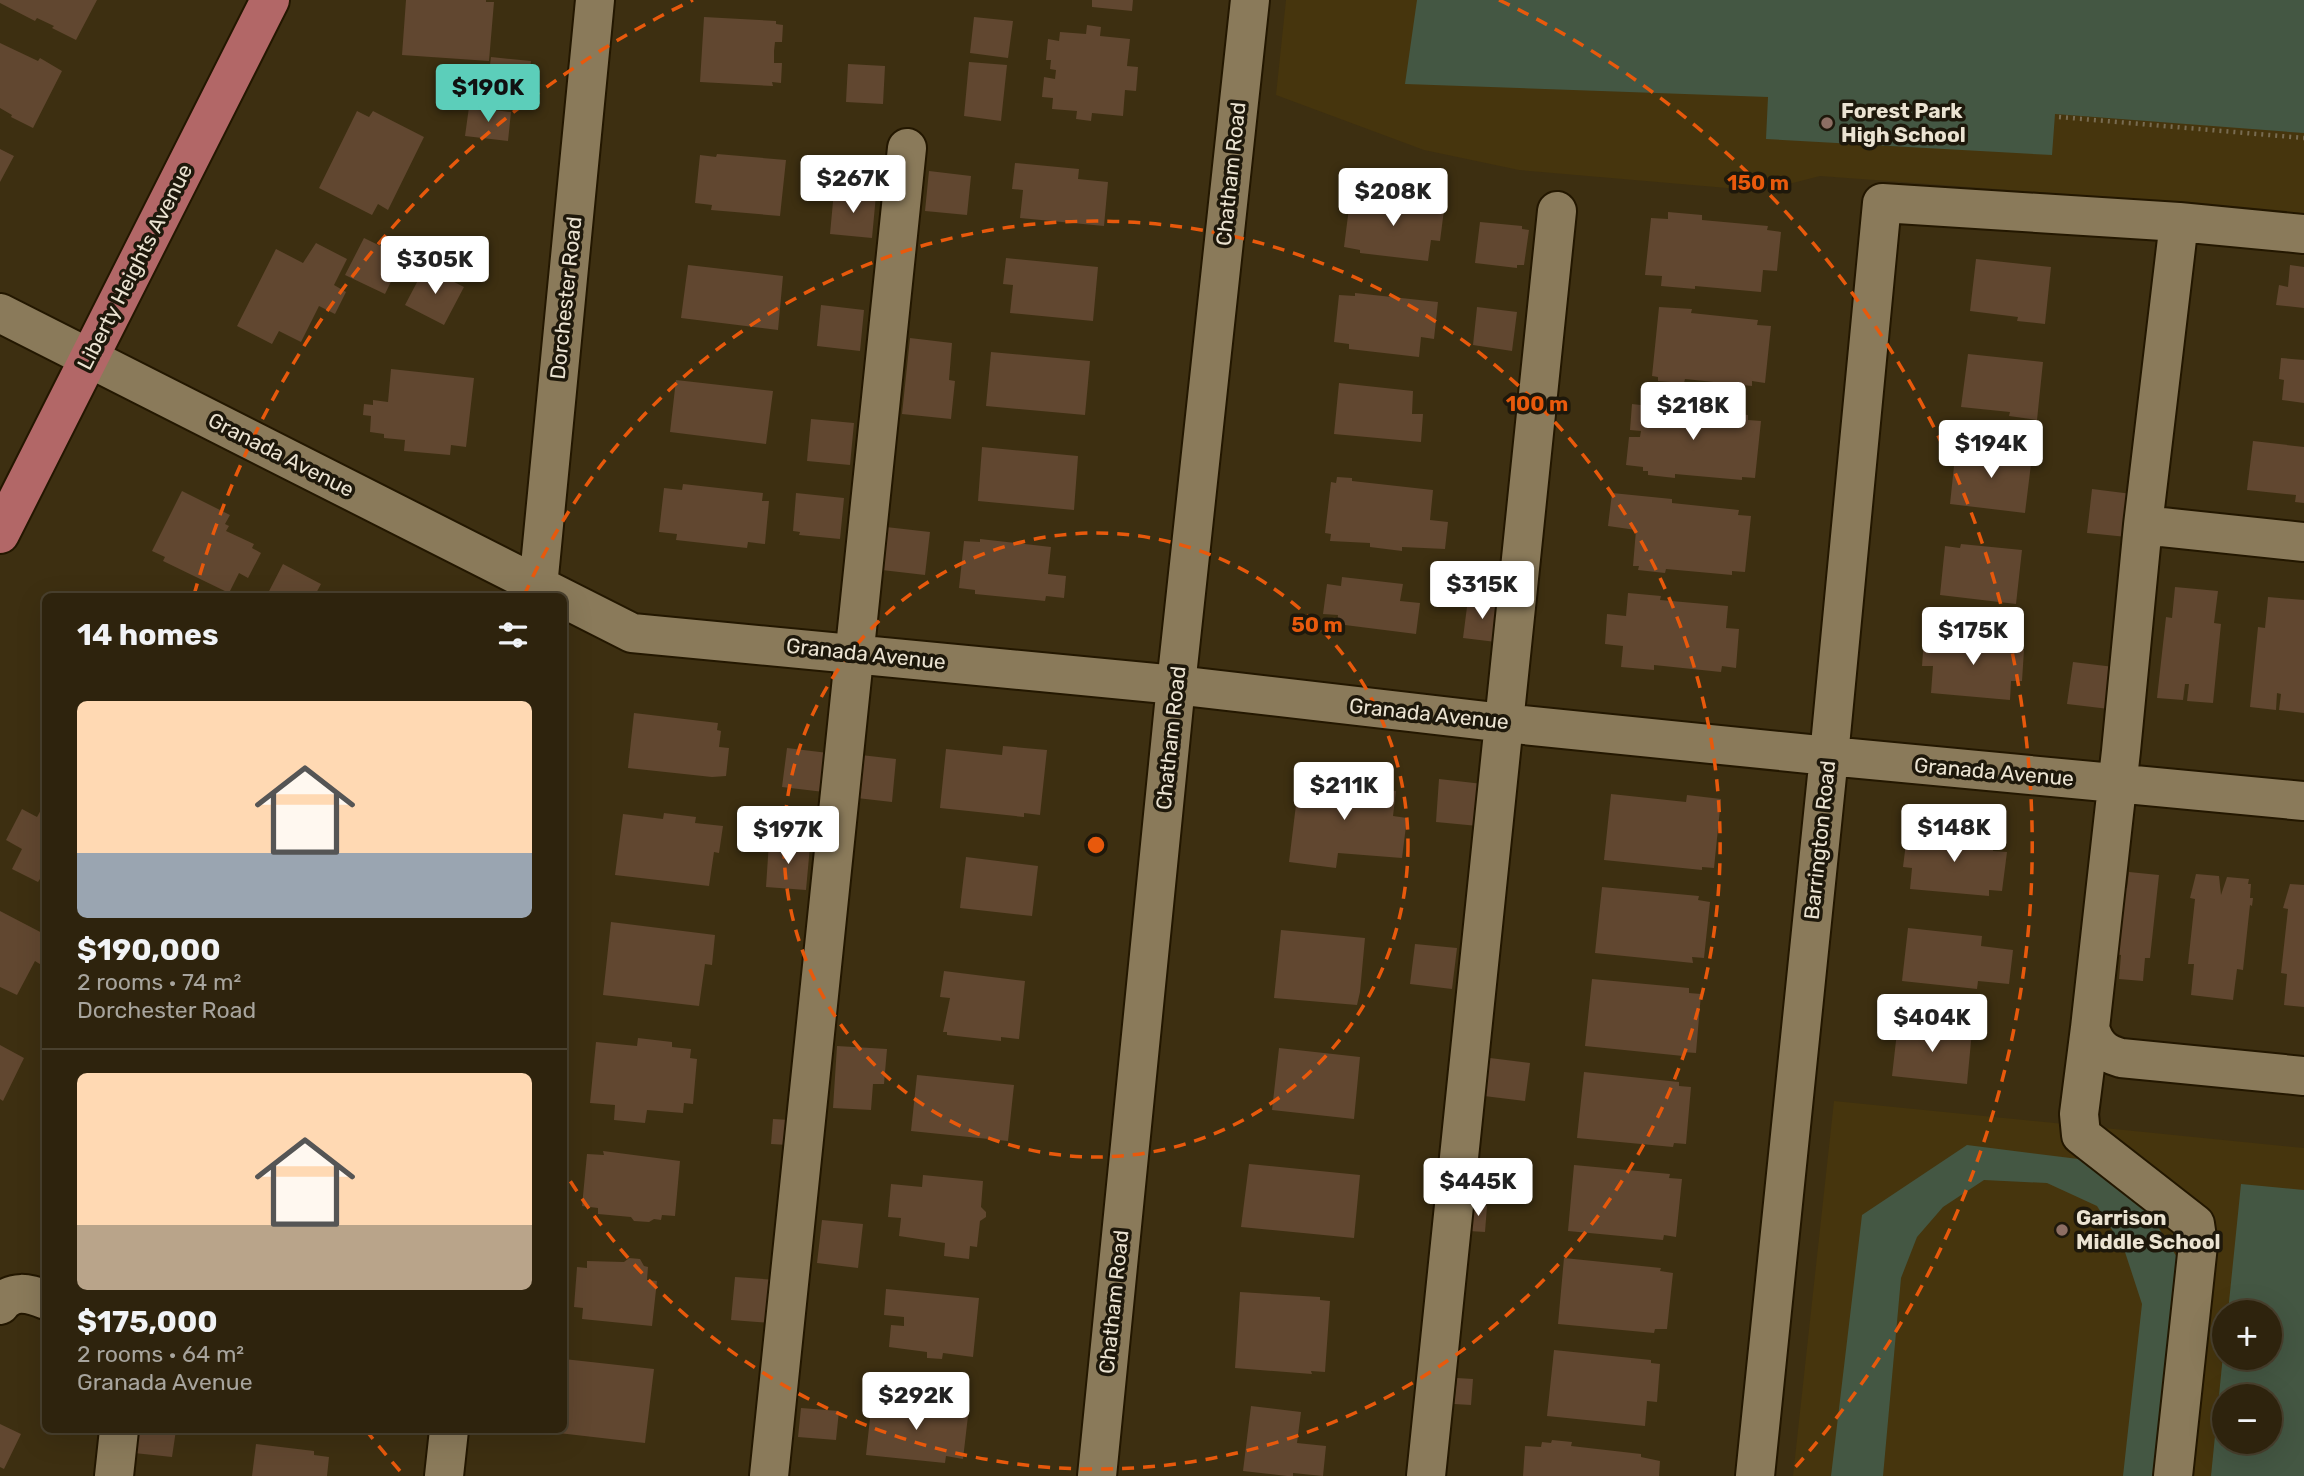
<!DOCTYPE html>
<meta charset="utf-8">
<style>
:root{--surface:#2e230d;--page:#362b16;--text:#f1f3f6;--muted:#a7a49d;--line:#49402e;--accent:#5cceba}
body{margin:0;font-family:Rubik,sans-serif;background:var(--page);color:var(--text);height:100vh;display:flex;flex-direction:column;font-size:26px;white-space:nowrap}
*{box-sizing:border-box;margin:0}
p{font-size:23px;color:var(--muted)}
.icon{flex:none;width:38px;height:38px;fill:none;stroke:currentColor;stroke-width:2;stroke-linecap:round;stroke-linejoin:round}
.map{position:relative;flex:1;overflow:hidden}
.sheet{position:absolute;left:42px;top:593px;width:525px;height:840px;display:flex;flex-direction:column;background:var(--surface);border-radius:10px;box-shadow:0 7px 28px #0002,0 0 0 2px var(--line)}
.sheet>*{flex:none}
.buttons{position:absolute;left:2212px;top:1300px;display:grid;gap:14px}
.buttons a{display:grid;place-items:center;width:70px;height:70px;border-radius:50%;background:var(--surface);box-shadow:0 7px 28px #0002,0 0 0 2px var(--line);font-size:35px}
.price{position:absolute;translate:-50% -60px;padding:0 16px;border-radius:7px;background:#fff;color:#222;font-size:23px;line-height:46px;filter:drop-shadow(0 2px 4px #0008)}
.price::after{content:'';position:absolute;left:50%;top:42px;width:21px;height:16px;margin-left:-10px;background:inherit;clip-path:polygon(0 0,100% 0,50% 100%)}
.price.on{background:var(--accent);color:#111}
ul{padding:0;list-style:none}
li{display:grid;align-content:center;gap:14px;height:371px;padding:0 35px}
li+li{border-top:2px solid var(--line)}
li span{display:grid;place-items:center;height:217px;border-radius:10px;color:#555}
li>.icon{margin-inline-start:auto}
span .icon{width:126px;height:126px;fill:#fffc;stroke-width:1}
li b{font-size:30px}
h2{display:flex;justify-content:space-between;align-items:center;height:84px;padding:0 35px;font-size:30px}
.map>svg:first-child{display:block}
.built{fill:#46350d;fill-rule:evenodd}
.green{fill:#445743;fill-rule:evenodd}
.building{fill:#614730}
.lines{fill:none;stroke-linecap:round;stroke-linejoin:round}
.minor-casing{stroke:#231700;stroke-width:42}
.major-casing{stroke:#231700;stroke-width:42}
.path{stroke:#786c52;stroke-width:4.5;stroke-dasharray:2 5;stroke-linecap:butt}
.minor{stroke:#8a7a5a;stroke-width:38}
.major{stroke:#b26767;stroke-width:38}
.ring{fill:none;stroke:#e8590c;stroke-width:3.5;stroke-dasharray:12 9}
.education-dot{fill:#8d6e63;stroke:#1e180b;stroke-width:2.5}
.labels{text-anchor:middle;stroke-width:7;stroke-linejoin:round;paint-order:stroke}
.poi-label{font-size:21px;font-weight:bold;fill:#ebe3d2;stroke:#1e180b;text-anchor:start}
.street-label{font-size:21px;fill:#ebe3d2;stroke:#1e180b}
.centre{fill:#e8590c;stroke:#1e180b;stroke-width:3.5}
.ring-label{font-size:21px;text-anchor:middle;font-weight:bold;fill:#e8590c;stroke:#1e180b;stroke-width:7;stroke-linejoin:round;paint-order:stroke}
</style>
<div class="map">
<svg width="2304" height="1476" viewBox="0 0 2304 1476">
<rect width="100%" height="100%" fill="#3d2f11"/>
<path class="built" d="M1286 0H2304V214L2201 204 1820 176 1762 191 1519 170 1424 150 1276 95Z
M1834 1101 2304 1148V1476H1793ZM2224 1312H2270V1358H2224ZM2224 1396H2270V1442H2224Z"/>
<path class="green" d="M1417 0H2304V133L2055 114 2052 155 1766 139 1768 97 1405 84Z
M1967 1145 2119 1164 2188 1275 2165 1476H2123L2142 1304 2124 1249 2097 1206 2047 1183 1984 1180 1943 1207 1917 1237 1901 1278 1883 1476H1831L1862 1215Z
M2241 1184 2304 1190V1476H2211L2224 1345V1358H2270V1312H2228ZM2270 1396V1442H2224V1396Z"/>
<path class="building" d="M0 0H97L76 40 52 28 54 26 37 18 35 21 0 3Z
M406 0H486V2H494L489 61 402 55Z
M1092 0H1133L1132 11 1092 7Z
M704 17 776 21V24L783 25 782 42H775L774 51V63H782L781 83 772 82 773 86 700 82Z
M974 17 1013 21 1008 58 970 53Z
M1087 25 1101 27 1100 36 1130 39 1127 66 1138 67 1136 91 1125 90 1123 116 1092 113 1091 121 1076 119 1077 111 1052 109 1053 98 1042 97 1044 77 1055 79 1056 70 1050 69 1051 60H1046L1048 39 1059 41 1060 32 1086 34Z
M0 43 38 61 40 58 62 71 33 128 11 117 12 115 0 108Z
M491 57 531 61 528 84 488 80Z
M969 62 1007 65 1001 121 964 116Z
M848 64 885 66 883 104 846 102Z
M469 107 511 112 508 141 465 136Z
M357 111 369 117 373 111 424 137 388 210 378 204 372 215 319 188Z
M0 149 14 156 0 182Z
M717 154 786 160 780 216 711 210 712 205 695 203 700 155 716 157Z
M1015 163 1079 169 1078 179 1108 182 1104 226 1020 218 1023 190 1012 189Z
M929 171 971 176 967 215 925 211Z
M834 191 876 195 872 238 830 234Z
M1365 197 1434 205V209L1444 210 1440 241 1431 240 1428 261 1360 253V250L1344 247 1350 200 1365 202Z
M1668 212 1702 215V220L1768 226 1767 230 1781 232 1777 271 1763 270 1761 292 1695 286V289L1661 286 1662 276 1645 275 1651 218 1668 219Z
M1480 222 1522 226V229L1529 230 1524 265H1517V268L1475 263Z
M364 238 403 257 385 294 345 275Z
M316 243 347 259 334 285 346 292 335 314 319 306 301 342 279 331 272 344 237 326 276 249 303 263Z
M1006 258 1098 267 1093 321 1010 313 1013 285 1003 284Z
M1976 259 2051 267 2045 324 2017 321 2018 317 1970 311Z
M688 265 783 276 778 330 681 318Z
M2290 265 2304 267V308L2276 305 2279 285 2288 287Z
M425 267 464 287 444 325 405 305Z
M1355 293 1438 302 1434 339 1421 337 1419 357 1349 349V344L1334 342 1339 295 1355 296Z
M821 305 864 310 860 351 817 346Z
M1477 307 1517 312 1512 351 1473 345Z
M1659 307 1692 309 1691 313 1758 320 1757 325 1771 326 1765 383 1752 381V386L1685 379 1684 383 1658 381V377L1652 376Z
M910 338 952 343 949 380 955 381 951 419 902 414Z
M991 352 1090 361 1085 415 986 406Z
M1968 354 2043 362 2037 420 2009 416 2010 412 1961 407Z
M2281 358 2304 360V403L2282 400 2284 380 2279 379Z
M391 369 474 378 466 447 451 445 450 455 404 451 405 440 384 438V434L370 432 371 416 363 415 364 404 373 405V400L388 402Z
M676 380 773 391 766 444 670 432Z
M1339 383 1413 391 1412 414H1423L1421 442 1334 434Z
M1649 401 1682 404 1681 408 1748 415V420L1761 421 1755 478 1742 477V480L1675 474V478L1648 475V471H1643V467L1626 465 1629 437H1640L1641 431 1630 430 1632 404 1649 406Z
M811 419 854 423 850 465 807 461Z
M2253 441 2304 447V503L2295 502 2296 495 2247 490Z
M982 447 1078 456 1074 510 978 501Z
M1956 447 2032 456 2025 513 1950 504Z
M1337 477 1352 478V481L1433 490 1430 520 1448 522 1445 549 1402 547V551L1370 547V543L1330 541 1331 534 1325 533 1331 482 1336 483Z
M683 484 763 493 762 501H769L765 544 748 542 747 548 676 540 677 534 659 532 664 488 682 490Z
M2092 489 2132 494 2127 537 2087 533Z
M182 491 230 515 225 524 229 526 226 531 254 544 252 548 261 553 248 578 239 573 229 593 163 561 165 557 152 551Z
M796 493 844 498 840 539 799 535 800 532 793 531Z
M1612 493 1672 499V503L1739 510 1738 515 1751 516 1745 572 1732 571V575L1666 569 1665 573 1638 570 1639 566H1633L1636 530 1608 526Z
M886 527 930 532 925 575 882 570Z
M980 539 1051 547 1048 574 1066 576 1064 598 1046 596 1045 601 975 594V590L959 588 964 541 980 542Z
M1961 544 2022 550 2016 604 1940 595 1945 546 1960 548Z
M283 564 321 584 314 597H266Z
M1342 577 1403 584 1400 601 1420 603 1416 634 1337 624 1338 615 1323 614 1327 584 1341 586Z
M2175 587 2218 591 2214 623 2221 624 2213 703 2187 701 2189 684H2185L2183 700 2157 698 2166 617 2172 618Z
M1628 593 1661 596 1660 600 1728 606 1726 628 1739 629 1736 668 1722 666 1721 672 1654 665V670L1621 667 1623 646 1605 644 1607 614 1626 616Z
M2268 597 2304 600V713L2279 710 2281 694 2277 693 2276 710 2250 707 2258 627 2265 628Z
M1468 599 1500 603 1496 642 1463 638Z
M1936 635 2015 643V650H2024L2022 681H2011L2010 700 1931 693 1933 666H1922L1924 638 1935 640Z
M2073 662 2114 667 2109 709 2067 704Z
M634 713 718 723 717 730 721 731 719 747 729 748 726 776 712 777 628 768Z
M1003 746 1047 750 1040 815 1024 813V817L940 808 946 749 1002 755Z
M787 748 828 753 824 792 782 787Z
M852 754 896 759 892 802 848 797Z
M1300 772 1341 777V784L1396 791 1393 816 1407 818 1402 858 1338 853 1336 868 1289 862Z
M1439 779 1483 784 1478 826 1436 822Z
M1611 794 1686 802 1687 795 1721 799 1714 868 1702 867V870L1604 860Z
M46 801V882L40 879 38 882 12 869 22 849 6 840 22 809 37 817Z
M664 813 696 817 695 823 723 826 719 853 714 852 709 886 615 875 623 814 663 819Z
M1915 832 1994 839 1993 851 2007 852 2002 891 1989 890V896L1910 889 1912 868 1903 867 1907 835 1915 836Z
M769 842 810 846 806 890 766 887Z
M966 857 1038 866 1032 916 960 908Z
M2129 872 2159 875 2150 958H2145L2143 981 2119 979 2121 955 2112 954 2119 887 2127 888Z
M2196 874 2219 876 2221 895 2227 877 2249 879 2248 884H2251L2250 898H2253L2252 906 2250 905 2243 970 2237 969 2233 1000 2191 995 2194 964H2188L2195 899 2190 898Z
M2290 884 2304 885V1007L2284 1005 2287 974 2281 973 2288 909 2283 908Z
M1602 887 1699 896 1698 900 1710 902 1704 958 1692 957 1693 963 1595 953Z
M0 911 46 935V961L43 966 35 961 17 995 0 987Z
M611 922 715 935 712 965 705 964 699 1006 603 995Z
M1908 928 1982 936 1981 946 2013 950 2009 984 1978 981 1977 989 1902 981Z
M1281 930 1365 938 1360 992 1357 1005 1274 998Z
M1415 944 1457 948 1452 989 1410 984Z
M944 971 1025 981 1019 1039 1001 1037V1041L947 1035V1032H943L950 998 940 997Z
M1592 979 1689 988V993L1701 994 1696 1053 1683 1052V1056L1585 1046Z
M1898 1023 1972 1031 1967 1084 1892 1076Z
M638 1038 672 1042V1047L691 1049 690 1058 697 1059 693 1104 684 1103 683 1113 647 1110 645 1123 614 1120 615 1105 590 1103 596 1042 637 1046Z
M0 1045 24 1058 3 1101 0 1099Z
M837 1046 887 1049 884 1084H873L871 1110 833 1108Z
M1279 1048 1360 1057 1354 1119 1272 1110Z
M1490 1058 1530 1063 1525 1101 1484 1096Z
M1584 1072 1679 1082V1086L1691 1087 1686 1144 1674 1143 1673 1147 1577 1138Z
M917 1075 1014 1085 1008 1141 911 1131Z
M773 1119 790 1120 788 1145 771 1144Z
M603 1151 680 1161 675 1216 662 1215 661 1220 654 1219 649 1222 634 1221 631 1217 598 1214V1208L582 1206 587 1154 604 1155Z
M1249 1164 1360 1175 1354 1238 1241 1227Z
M1574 1165 1670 1174 1669 1178 1682 1179 1676 1237 1664 1235 1663 1240 1568 1231Z
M923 1175 983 1181 981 1207 986 1212V1217L980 1221 977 1247 970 1246 969 1259 944 1256 945 1243 899 1236 901 1218 888 1217 891 1184 922 1187Z
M1471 1205 1487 1206 1485 1232 1469 1231Z
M822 1220 863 1224 858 1268 817 1263Z
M629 1258 640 1259 644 1266 648 1267 647 1280 657 1281 652 1326 582 1319 583 1308 574 1307 577 1267 587 1268V1261L624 1262Z
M1564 1258 1661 1268 1660 1271 1673 1273 1667 1329H1655L1654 1333 1558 1324Z
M735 1277 776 1280 772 1323 731 1320Z
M886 1289 979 1298 973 1357 943 1353 942 1359 927 1358V1352L889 1347 891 1325 904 1326V1317L884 1315Z
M1240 1292 1320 1297V1300L1330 1301 1325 1372 1311 1371 1312 1374 1235 1368Z
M1554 1350 1651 1360V1363L1660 1364 1657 1402 1647 1401 1645 1426 1547 1416Z
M564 1359 654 1369 645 1443 550 1432V1430H564Z
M1457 1378 1473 1379 1471 1405 1454 1404Z
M872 1400 951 1408 950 1414 968 1416 963 1459 946 1456 945 1463 866 1455Z
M1251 1406 1301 1412 1297 1443 1326 1446 1323 1476 1293 1473V1476H1287L1243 1471Z
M801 1408 839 1411 836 1440 798 1437Z
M0 1424 21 1434 4 1469 0 1467Z
M137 1430H176L172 1457 134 1453Z
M1552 1440 1572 1442 1571 1446 1641 1454V1457L1660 1461 1659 1476H1523L1525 1446 1541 1447 1542 1442 1551 1443Z
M256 1444 314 1451V1455L329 1457 327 1476H252Z"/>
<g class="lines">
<g class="minor-casing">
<path id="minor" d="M2179 222 2143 525 2121 751 2090 1028C2095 1045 2103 1053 2121 1058L2304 1076
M0 313 632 633 1176 685 1504 723 1829 756 2304 801
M2143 525 2304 542
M537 597 595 0
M2090 1028 2079 1114 2081 1135 2195 1224 2198 1245 2173 1476
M0 1305C12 1289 29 1293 46 1300
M114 1476 119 1430
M444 1476 449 1430
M769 1476 907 148
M1097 1476 1176 685 1250 0
M1426 1476 1557 211
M1755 1476 1829 756 1882 203 2179 222 2304 234"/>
</g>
<g class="major-casing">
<path id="major" d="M0 534 270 0"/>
</g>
<path class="path" d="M2059 117 2304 138"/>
<use href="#minor" class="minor"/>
<use href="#major" class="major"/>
</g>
<g class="ring">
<circle cx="1096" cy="845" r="312"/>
<path d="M524 596A624 624 0 1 1 564 1171"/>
<path d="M400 1471A936 936 0 0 1 369 1434M194 595A936 936 0 0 1 693 0M1499 0A936 936 0 0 1 1792 1471"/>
</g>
<g class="education-dot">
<circle cx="1827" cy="123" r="7"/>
<circle cx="2062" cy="1230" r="7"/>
</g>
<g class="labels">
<g class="poi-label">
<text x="1841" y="118">Forest Park<tspan x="1841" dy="24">High School</tspan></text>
<text x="2076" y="1225">Garrison<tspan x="2076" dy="24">Middle School</tspan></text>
</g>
<g class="street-label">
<text transform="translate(1231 174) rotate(-84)" y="7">Chatham Road</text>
<text transform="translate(135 267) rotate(-63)" y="7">Liberty Heights Avenue</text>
<text transform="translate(566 298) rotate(-84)" y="7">Dorchester Road</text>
<text transform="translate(281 455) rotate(27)" y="7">Granada Avenue</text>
<text transform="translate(866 654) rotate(6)" y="7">Granada Avenue</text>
<text transform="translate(1429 714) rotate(6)" y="7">Granada Avenue</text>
<text transform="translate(1171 738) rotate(-84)" y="7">Chatham Road</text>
<text transform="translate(1994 772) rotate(5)" y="7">Granada Avenue</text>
<text transform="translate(1820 840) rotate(-84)" y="7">Barrington Road</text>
<text transform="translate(1114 1302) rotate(-84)" y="7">Chatham Road</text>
</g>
</g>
<circle cx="1096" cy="845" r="10" class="centre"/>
<g class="ring-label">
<text x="1758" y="190">150 m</text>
<text x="1537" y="411">100 m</text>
<text x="1317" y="632">50 m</text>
</g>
</svg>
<div class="buttons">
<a>+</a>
<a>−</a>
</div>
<b class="price on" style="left:488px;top:124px">$190K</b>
<b class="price" style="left:853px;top:215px">$267K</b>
<b class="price" style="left:1393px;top:228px">$208K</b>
<b class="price" style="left:435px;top:296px">$305K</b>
<b class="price" style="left:1693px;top:442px">$218K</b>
<b class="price" style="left:1991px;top:480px">$194K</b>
<b class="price" style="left:1482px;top:621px">$315K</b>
<b class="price" style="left:1973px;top:667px">$175K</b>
<b class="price" style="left:1344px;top:822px">$211K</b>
<b class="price" style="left:1954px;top:864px">$148K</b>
<b class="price" style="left:788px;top:866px">$197K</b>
<b class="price" style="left:1932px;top:1054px">$404K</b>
<b class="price" style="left:1478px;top:1218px">$445K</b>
<b class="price" style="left:916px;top:1432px">$292K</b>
<section class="sheet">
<h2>14 homes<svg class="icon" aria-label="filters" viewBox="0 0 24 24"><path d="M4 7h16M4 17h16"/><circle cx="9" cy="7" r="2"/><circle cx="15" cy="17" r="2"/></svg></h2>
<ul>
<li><span style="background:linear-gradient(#ffd9b3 70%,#9aa5b1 0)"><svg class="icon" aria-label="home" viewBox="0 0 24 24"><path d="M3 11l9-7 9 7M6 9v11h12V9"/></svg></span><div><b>$190,000</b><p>2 rooms · 74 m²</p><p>Dorchester Road</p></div></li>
<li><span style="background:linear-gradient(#ffd9b3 70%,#b9a48a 0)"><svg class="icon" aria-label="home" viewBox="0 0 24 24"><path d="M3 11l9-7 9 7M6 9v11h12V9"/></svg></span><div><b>$175,000</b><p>2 rooms · 64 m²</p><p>Granada Avenue</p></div></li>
</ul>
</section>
</div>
